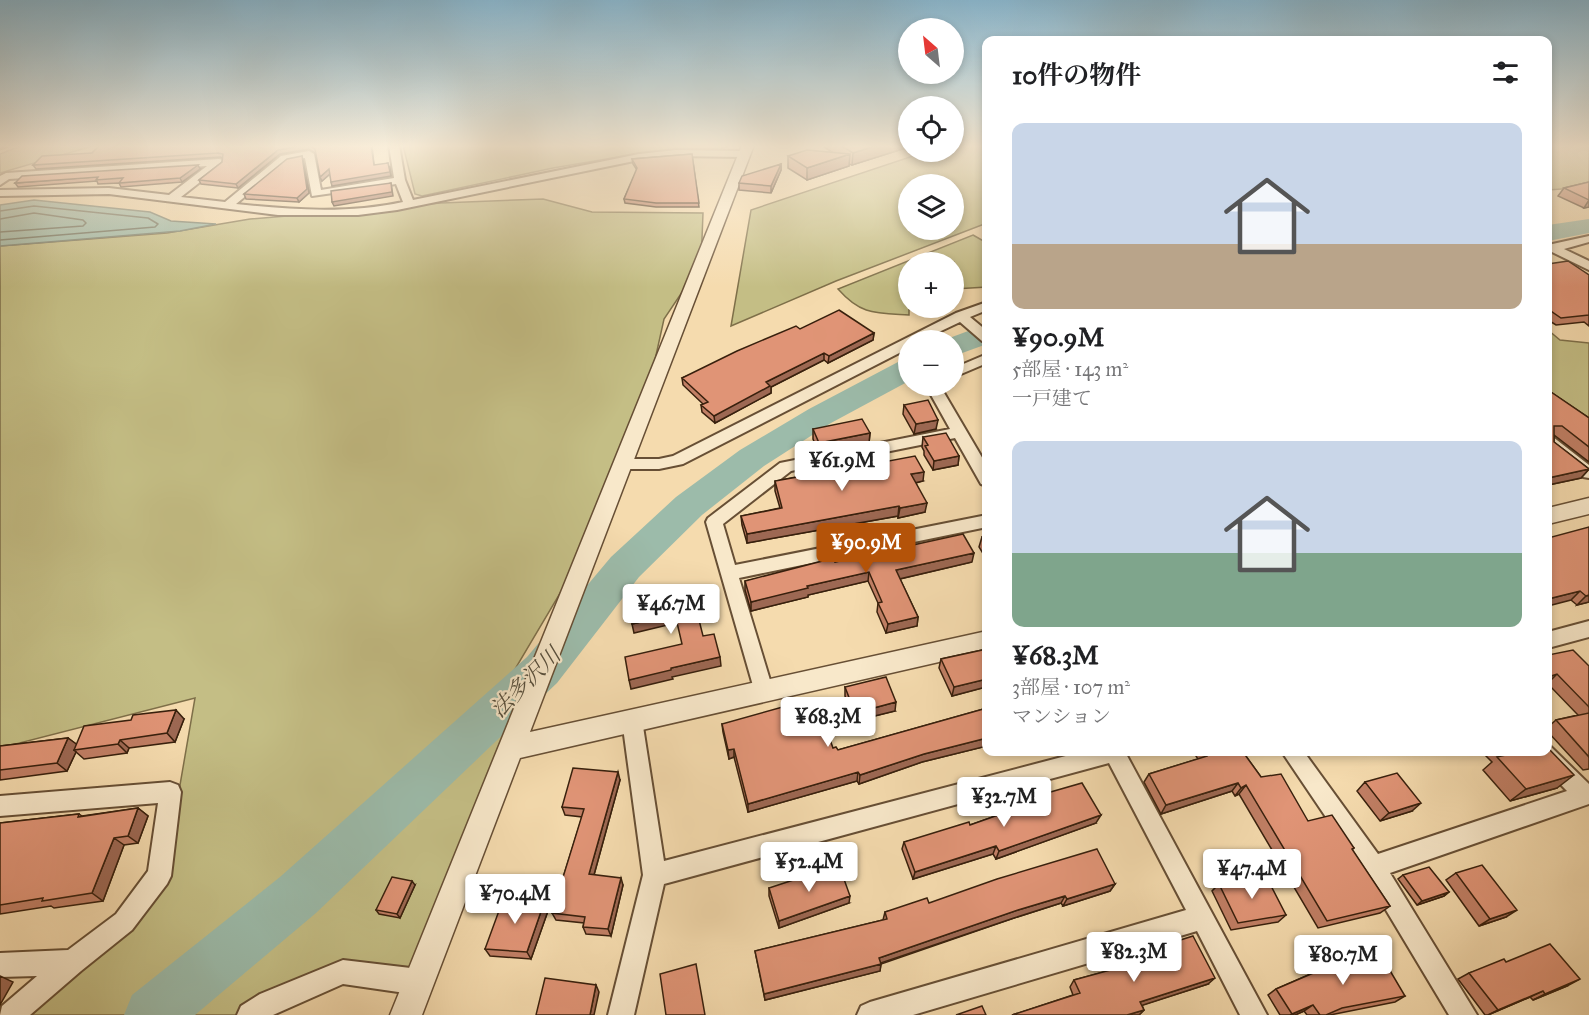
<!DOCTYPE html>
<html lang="ja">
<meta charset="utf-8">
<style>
:root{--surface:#fff;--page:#f2f2f2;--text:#202124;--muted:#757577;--accent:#b45309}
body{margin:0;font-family:"IM FELL Great Primer","Noto Serif JP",serif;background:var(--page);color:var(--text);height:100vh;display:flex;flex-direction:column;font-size:22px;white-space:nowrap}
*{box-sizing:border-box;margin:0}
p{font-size:20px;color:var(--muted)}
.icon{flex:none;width:33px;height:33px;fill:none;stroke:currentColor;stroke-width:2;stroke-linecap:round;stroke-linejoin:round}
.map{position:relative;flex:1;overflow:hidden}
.side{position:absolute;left:982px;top:36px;width:570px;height:720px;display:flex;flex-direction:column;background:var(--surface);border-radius:12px;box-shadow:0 3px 9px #0003}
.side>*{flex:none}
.needle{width:39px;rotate:332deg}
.fabs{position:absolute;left:898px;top:18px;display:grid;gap:12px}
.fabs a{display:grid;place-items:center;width:66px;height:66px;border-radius:50%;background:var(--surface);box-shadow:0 3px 9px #0003;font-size:30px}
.price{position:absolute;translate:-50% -51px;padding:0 14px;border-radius:6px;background:#fff;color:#222;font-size:20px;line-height:39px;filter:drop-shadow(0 2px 3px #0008)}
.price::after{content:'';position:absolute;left:50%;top:36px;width:18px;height:14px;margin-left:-9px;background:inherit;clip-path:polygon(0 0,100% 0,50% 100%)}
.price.selected{background:var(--accent);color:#fff}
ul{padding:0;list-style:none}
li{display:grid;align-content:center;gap:12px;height:318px;padding:0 30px}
li span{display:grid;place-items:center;height:186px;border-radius:12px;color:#555}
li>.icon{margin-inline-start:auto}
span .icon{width:108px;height:108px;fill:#fffc;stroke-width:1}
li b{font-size:26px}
h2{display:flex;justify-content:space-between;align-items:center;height:72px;padding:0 30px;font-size:26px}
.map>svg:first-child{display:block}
.green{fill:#c4be85;stroke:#7e6f49;stroke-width:1.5;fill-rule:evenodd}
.water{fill:#9cbbaa;stroke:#747d6b;stroke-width:1.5}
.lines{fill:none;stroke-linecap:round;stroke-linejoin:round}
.shore{stroke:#6a6e5c;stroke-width:1.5}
.river{fill:#9cbbaa;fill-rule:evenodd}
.minor-casing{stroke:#674f35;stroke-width:4}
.tertiary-casing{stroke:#674f35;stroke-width:3}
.minor{fill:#f8e8ca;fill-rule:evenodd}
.tertiary{fill:#f8e8ca;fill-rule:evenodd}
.rail{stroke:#38200d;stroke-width:3;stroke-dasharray:8 8;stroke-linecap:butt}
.wall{fill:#c17f65;stroke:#38200d;stroke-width:1.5}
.shaded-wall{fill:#9d6853;stroke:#38200d;stroke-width:1.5}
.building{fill:#e09476;stroke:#38200d;stroke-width:1.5}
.labels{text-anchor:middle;stroke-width:4.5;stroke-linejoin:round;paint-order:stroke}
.water-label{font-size:22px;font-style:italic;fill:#564e3c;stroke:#f8e8ca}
</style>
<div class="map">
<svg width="1589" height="1015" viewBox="0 0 1589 1015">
<rect width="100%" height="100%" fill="#f5dbae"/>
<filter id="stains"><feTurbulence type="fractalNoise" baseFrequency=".00333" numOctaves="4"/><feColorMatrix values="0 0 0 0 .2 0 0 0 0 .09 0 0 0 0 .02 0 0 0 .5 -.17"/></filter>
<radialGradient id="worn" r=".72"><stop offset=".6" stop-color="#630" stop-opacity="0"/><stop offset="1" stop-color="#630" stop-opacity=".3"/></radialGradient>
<path class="green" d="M23 145H96L0 173V154Z
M403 145H731L721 149H681L642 153 553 168 422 196 415 194Z
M954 145H987V223L836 281 731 326 751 210 925 152H954ZM909 184H954V230H909Z
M1548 145H1589V187L1548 190Z
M543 199 592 212 703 213 701 264 664 319 643 414 597 531 508 681 500 687 517 708 419 982 343 972 250 1015H24L165 872 195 698 0 748V246L167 233 250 219 323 213 441 203Z
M973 235 987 243V287L954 289V262H909V315C875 313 861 315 838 289Z
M1548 330 1560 340 1589 343V422L1548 396Z"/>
<path class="water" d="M34 200 150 212 171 221 216 224 180 231 0 246V205Z"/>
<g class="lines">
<path class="shore" d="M0 211 34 206 148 218 158 224 155 227 0 240
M0 219 34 213 83 220 86 223 83 226 0 232"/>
<path class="river" d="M1589 219V233L1548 241V225Z
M987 324V344L954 356V340H944Z
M909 360V381L831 423 764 466 702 515 639 577 557 683 316 913 195 1015H124L132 995 280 877 527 657 611 557 676 497 740 450 809 409 898 362Z"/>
<g class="minor-casing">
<path id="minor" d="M389 145H399L405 180 413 200 639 154 676 150 744 151 749 154 744 157 676 156 639 160 397 210 358 215H278L109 194 0 196V190L109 188 169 195 207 166 9 179 0 185V176L6 173 219 159 223 160V164L181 197 225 202 281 156 309 151 314 154 321 190 394 178ZM305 158 312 196 396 184 403 202C349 214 291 210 236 204L288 161Z
M1589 236V242L1564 249 1589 261V270L1552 252 1548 253V245Z
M987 302V310L970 317 987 331V342L982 341 960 322 922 340H909V348L683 464 659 469H623L617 468 615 464 617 460 623 459H659L673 456 956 313Z
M987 354V363L954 377V368Z
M926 386H940L987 466V486L981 484 955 438 791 471 723 524 735 565 987 515V527L739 578 773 690 770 696 763 699 756 696 706 522 708 518 780 463 950 429Z
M1548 436 1553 437 1589 465V478L1583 477 1548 449Z
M1589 621V637L1548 648V632Z
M632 711 639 714 642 720 664 861 1081 752H1125L1267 1015H1240L1197 931 913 1015H857L861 1006 870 1002 1186 910 1109 763 664 884 634 1015H608L643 875 622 720 625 714Z
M1548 744 1589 784V804L1390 873 1477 1015H1449L1365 875 1282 752H1304L1378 854 1567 791 1536 759 1533 752H1548Z
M170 782 178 785 181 792 171 876 167 884 132 930 81 971 30 1015H0L2 1006 37 976 0 977V953L68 950 116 914 148 871 158 803 0 816V796Z
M343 960 419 969 428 973 432 982 428 991 419 995 343 984 273 1015H237L241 1006 260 994Z"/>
</g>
<g class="tertiary-casing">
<path id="tertiary" d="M742 145H754L530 732 987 631V651L520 758 422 1015H390Z
M1589 498V514L1548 524V508Z"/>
</g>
<use href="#minor" class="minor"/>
<use href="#tertiary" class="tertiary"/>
<path class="rail" d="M0 149 11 145"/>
</g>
<path class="wall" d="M372 145 374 165 390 167 391 176 332 186 330 174 322 181 315 153 309 149 280 154 238 188 201 184 199 180 222 162 223 158 220 157 36 169 33 165 92 153 99 146Z
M821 145H909V147L852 165 849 164V166L807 180 788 168V156L832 152Z
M692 154 699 207H656L625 203 624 199 637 170 633 164 632 159Z
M302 156 303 161 309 193 299 202 246 199 244 194Z
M781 164V170L771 193 739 190V183Z
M200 169 182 182 121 187 119 183 98 184 97 181 18 187 15 183Z
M1589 182V207L1584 208 1558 196 1564 188Z
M1548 264 1589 275V326L1584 322 1556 325 1548 320Z
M800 329 874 333 873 340 828 363 824 360 771 387V393L715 423 702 412 701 405 703 404 683 385 682 378Z
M1548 390 1589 418V462L1554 435V442L1589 469 1581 478 1548 485Z
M904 405 936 429 914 434 903 414Z
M813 429 870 433 869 443 819 453 813 439Z
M923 437 959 456 958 465 933 470 924 455V451L922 447Z
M826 457 873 464 923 481 916 483 925 512 898 518V516L747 543 742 525 741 516 780 508 775 491V481L827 471 825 466Z
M1589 527V602L1577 605 1571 600Z
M987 536V560L979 547 982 537Z
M835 562H972L900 579 918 617 917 626 886 633 877 612 878 603 868 581 808 595V597L751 611 745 590V581Z
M987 649V691L986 687 952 696 939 668 941 659Z
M1548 655 1589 666V769L1583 770 1548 732V727L1556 720 1578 715 1548 684Z
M845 687 895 711 854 721 845 696Z
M987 708V746L922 762 859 784 857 781 748 812 734 757 729 759 723 732 722 724 838 750Z
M184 719 175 742 129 748 127 753 84 759 76 752 67 771 0 780V746L68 738 76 744Z
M1195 752H1243L1261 777 1308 821 1354 848 1352 850 1390 906 1380 913 1318 928 1239 794 1235 796 1232 791 1161 814 1144 782 1149 774 1198 759 1194 753Z
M1482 752H1548L1557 788 1510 801 1483 770 1492 762Z
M620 780 594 875 623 885 611 936 586 934 583 927 584 923 556 920 552 913 582 817 565 815 562 807Z
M1365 782 1412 811 1380 821 1357 791Z
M1047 793 1096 823 996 859 993 854 913 879 902 849 904 842 970 825 1044 799Z
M138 808 148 816 138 843 124 845 103 901 54 908 51 906 0 914V823L79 814 82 816Z
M1456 873 1506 917 1479 926 1446 880Z
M1403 875 1449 892 1444 896 1417 905 1398 879Z
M1115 884 1110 891 1063 906 1061 903 1014 918 881 964 880 971 765 1000 755 951 883 920 885 912 929 903Z
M1219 884 1286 915 1278 922 1231 930 1212 891Z
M415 885 400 918 379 914 376 910Z
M769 888 849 903 779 928 769 896Z
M545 900 549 908 531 959 490 956 485 949Z
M1146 951 1208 984 1142 1005 1144 1010 1139 1015H1012L1073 995 1070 987 1074 980 1142 962 1140 957Z
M1331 961 1405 996 1395 1002 1330 1015H1307L1304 1011 1295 1015H1280L1268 995 1276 989 1322 969V968Z
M1506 962 1567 986 1533 1000 1530 997 1488 1015H1485L1458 979 1469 973Z"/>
<path class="shaded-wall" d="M305 145H307L309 149 280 154 238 188 236 184 278 150Z
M878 145H909V147L852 165 853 153Z
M850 154 849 166 807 180V168Z
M302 156 303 161 309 193 299 202 297 198Z
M388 163 391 176 332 186 331 182Z
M781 164V170L771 193V186Z
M198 165 200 169 182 182 180 178Z
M329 169 331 173 322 181 320 177Z
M391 183 393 196 334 206 332 202Z
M1589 200V207L1584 208Z
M874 333 873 340 828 363 829 356Z
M824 353V360L771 387V393L715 423 714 416 766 382Z
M938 420 936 429 914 434 916 424Z
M870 433 869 443 819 453V443Z
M959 456 958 465 933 470 934 461Z
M1589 469 1581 478 1548 485V478Z
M924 472 923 481 910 484 911 474Z
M927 503 925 512 898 518 900 508Z
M899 506 898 516 747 543V534Z
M974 553 972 562 895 580 896 570Z
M869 572 868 581 808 595V597L751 611V602L807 586Z
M1580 591 1571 600 1548 606V599Z
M1589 595V602L1577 605 1586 596Z
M675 614 676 623 634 633 632 624Z
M918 617 917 626 886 633 888 624Z
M720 657 721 666 672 677 673 679 631 689 629 680 671 668Z
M1557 674 1548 683V677Z
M987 679 986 687 952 696 954 687Z
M896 702 895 711 854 721 855 713Z
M176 710 184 719 175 742 167 733Z
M68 738 79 746 74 750 76 752 67 771 57 763Z
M987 738V746L922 762 859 784 860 775 924 754Z
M120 740 129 748 127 753 118 744Z
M734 749V757L729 759 728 750Z
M618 772 620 780 592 882 589 874Z
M858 772 857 781 748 812V804Z
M1574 775 1557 788 1510 801 1526 789Z
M1238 783 1232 791 1161 814 1166 805Z
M1246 785 1239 794 1235 796 1241 788Z
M1421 803 1412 811 1380 821 1389 813Z
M138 808 148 816 138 843 128 836Z
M1101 815 1096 823 996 859 999 851Z
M114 838 124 845 103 901 92 893Z
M996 846 993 854 913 879 915 872Z
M621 878 623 885 611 936 608 929Z
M412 881 415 885 400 918 397 914Z
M1115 884 1110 891 1063 906 1067 899Z
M1449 892 1444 896 1417 905 1422 901Z
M850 896 849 903 779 928V921Z
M1065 896 1061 903 1014 918 878 964 879 958 1018 910Z
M545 900 549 908 531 959 527 952Z
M1517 910 1506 917 1479 926 1490 919Z
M881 964 880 971 765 1000 764 994Z
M0 976 13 982 0 1005Z
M1215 978 1208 984 1134 1008 1140 1002Z
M1580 979 1567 986 1533 1000 1545 994Z
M596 985 599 992 594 1015H590Z
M1543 991 1530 997 1488 1015 1498 1010Z
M1313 1005 1304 1011 1295 1015H1290Z
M1144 1010 1139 1015H1127Z"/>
<path class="building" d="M105 145H305L278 150 236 184 199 180 222 162 223 154 218 153 33 165 42 156 92 153 99 146Z
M308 145H371L374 165 388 163 390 172 331 182 329 169 320 177 315 149Z
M840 145H878L853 153Z
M807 150 850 154 807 168 788 156Z
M692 154 699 203H656L624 199 637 168 632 159Z
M302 156 307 189 297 198 244 194 287 159Z
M781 164 771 186 739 183 742 176Z
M198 165 180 178 119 183 123 178 96 180 98 177 15 183 22 176Z
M1589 182V200L1564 188Z
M391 183 392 192 332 202 331 191Z
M1568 261 1589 275V315L1561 318 1548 309V264Z
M839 310 874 333 829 356 824 353 766 382 770 386 714 416 701 405 708 402 682 378 737 351 796 326 800 329Z
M1548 390 1589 418V447L1562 426H1554V442L1589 469 1548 478Z
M928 400 938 420 916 424 904 405Z
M862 419 870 433 819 443 813 429Z
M946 433 959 456 934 461 925 446 928 445 923 437Z
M865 449 873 464 915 456 924 472 911 474 927 503 900 508 899 506 747 534 741 516 782 508 775 481 832 471 826 457Z
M1589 527V595L1586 596 1580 591 1548 599V538Z
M963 534 974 553 896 570 918 617 888 624 878 603 882 602 869 572 807 586 808 588 751 602 745 581 834 558 835 562Z
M987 536V546L982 537Z
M691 588 703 636 714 634 720 657 671 668V670L629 680 625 657 682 644 675 614 632 624 628 603Z
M987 649V679L954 687 941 659Z
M1573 650 1589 666V707L1557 674 1548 677V655Z
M886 677 896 702 855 713 845 687Z
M815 698 833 748 836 747 838 750 987 708V738L924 754 860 775 858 772 748 804 734 749 728 750 722 724Z
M176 710 167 733 120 740 118 744 74 750 84 726 131 720 133 715Z
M1589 713V757L1556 720Z
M68 738 57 763 0 770V746Z
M1548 748 1574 775 1526 789 1497 757 1510 754 1508 752H1548Z
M1205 752H1243L1261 777 1281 774 1308 821 1332 815 1354 848 1352 849 1390 906 1327 921 1246 785 1241 788 1238 783 1166 805 1149 774 1207 756Z
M573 768 618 772 589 874 621 878 608 929 583 927 585 917 552 913 584 809 562 807Z
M1397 773 1421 803 1389 813 1365 782Z
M1082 783 1101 815 999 851 996 846 915 872 904 842 969 822 970 825 1049 797 1047 793Z
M138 808 128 836 114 838 92 893 42 901 43 898 0 905V823L79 814 78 817Z
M1097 849 1115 884 1067 899 1065 896 1018 910 879 958 881 964 764 994 755 951 887 919 885 912 927 898 929 903 997 879Z
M839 865 850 896 779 921 769 888Z
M1482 865 1517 910 1490 919 1456 873Z
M1429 867 1449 892 1422 901 1403 875Z
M1266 876 1286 915 1238 923 1219 884Z
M392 877 412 881 397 914 376 910Z
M504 897 545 900 527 952 485 949Z
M1193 936 1215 978 1140 1002 1144 1010 1127 1015H1012L1080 993 1074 980 1150 959 1146 951Z
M1550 944 1580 979 1545 994 1543 991 1498 1010 1469 973 1504 959 1506 962Z
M1379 952 1405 996 1342 1008 1326 1015H1320L1313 1005 1292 1014 1276 989 1332 965 1331 961Z
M696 964 705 1015H666L660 974Z
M545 978 596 985 590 1015H536Z
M982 1006 986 1015H956Z"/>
<linearGradient id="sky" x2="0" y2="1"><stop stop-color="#89b7cf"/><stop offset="0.51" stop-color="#faefdb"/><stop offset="1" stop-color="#faefdb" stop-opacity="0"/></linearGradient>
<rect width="1589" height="287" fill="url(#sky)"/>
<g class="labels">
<g class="water-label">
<text transform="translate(525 682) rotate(-45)" y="8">法多沢川</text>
</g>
</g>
<rect width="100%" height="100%" filter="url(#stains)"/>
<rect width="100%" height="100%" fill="url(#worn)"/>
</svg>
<div class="fabs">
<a><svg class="needle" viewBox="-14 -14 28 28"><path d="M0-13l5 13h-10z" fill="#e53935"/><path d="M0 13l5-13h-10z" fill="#757577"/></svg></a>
<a><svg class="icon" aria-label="locate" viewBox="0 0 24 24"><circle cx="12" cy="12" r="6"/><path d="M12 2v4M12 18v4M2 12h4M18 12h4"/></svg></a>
<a><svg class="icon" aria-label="layers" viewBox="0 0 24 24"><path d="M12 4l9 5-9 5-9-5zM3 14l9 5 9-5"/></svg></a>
<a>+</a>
<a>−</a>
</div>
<b class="price" style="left:842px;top:492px">¥61.9M</b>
<b class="price selected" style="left:866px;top:574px">¥90.9M</b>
<b class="price" style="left:671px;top:635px">¥46.7M</b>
<b class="price" style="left:828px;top:748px">¥68.3M</b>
<b class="price" style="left:1004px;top:828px">¥32.7M</b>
<b class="price" style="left:809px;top:893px">¥52.4M</b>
<b class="price" style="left:1252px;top:900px">¥47.4M</b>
<b class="price" style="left:515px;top:925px">¥70.4M</b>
<b class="price" style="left:1134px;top:983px">¥82.3M</b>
<b class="price" style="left:1343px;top:986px">¥80.7M</b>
<section class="side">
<h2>10件の物件<svg class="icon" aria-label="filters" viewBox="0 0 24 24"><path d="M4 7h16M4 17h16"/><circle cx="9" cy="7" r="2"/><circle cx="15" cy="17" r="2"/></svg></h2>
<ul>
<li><span style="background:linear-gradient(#c9d6e8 65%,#b9a48a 0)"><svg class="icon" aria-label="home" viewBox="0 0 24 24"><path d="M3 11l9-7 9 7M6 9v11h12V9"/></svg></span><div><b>¥90.9M</b><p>5部屋 · 143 m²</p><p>一戸建て</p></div></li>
<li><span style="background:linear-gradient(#c9d6e8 60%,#7fa58c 0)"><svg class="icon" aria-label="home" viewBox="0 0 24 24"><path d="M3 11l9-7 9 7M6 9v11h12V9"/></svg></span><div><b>¥68.3M</b><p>3部屋 · 107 m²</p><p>マンション</p></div></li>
</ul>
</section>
</div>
